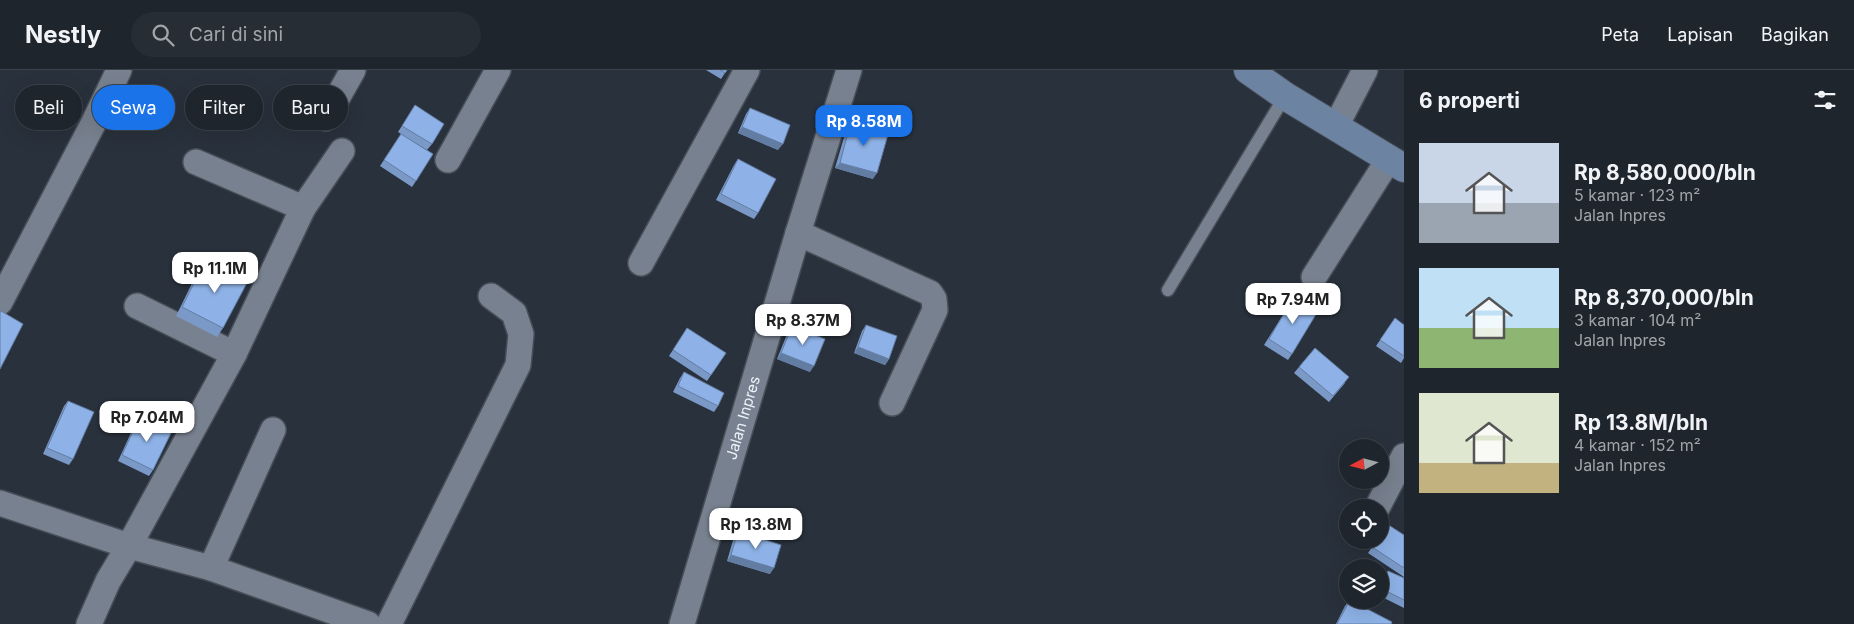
<!DOCTYPE html>
<html lang="id">
<meta charset="utf-8">
<style>
:root{--surface:#1f252d;--page:#272d35;--text:#f1f3f6;--muted:#a1a5aa;--line:#3c4249;--accent:#1a73e8}
body{margin:0;font-family:Inter,sans-serif;background:var(--page);color:var(--text);height:100vh;display:flex;flex-direction:column;font-size:19px;white-space:nowrap}
*{box-sizing:border-box;margin:0}
p{font-size:16px;color:var(--muted)}
.icon{flex:none;width:28px;height:28px;fill:none;stroke:currentColor;stroke-width:2;stroke-linecap:round;stroke-linejoin:round}
.map{position:relative;flex:1;overflow:hidden}
.sheet{display:flex;flex-direction:column;background:var(--surface);width:450px}
.sheet>*{flex:none}
.banner{position:absolute;left:15px;top:15px;width:475px;height:45px;display:flex;gap:10px}
.needle{width:32px;rotate:263deg}
.controls{position:absolute;left:1339px;top:369px;display:grid;gap:10px}
.controls a{display:grid;place-items:center;width:50px;height:50px;border-radius:50%;background:var(--surface);box-shadow:0 5px 20px #0002,0 0 0 1px var(--line);font-size:25px}
.price{position:absolute;translate:-50% -42px;padding:0 11px;border-radius:10px;background:#fff;color:#222;font-size:16px;line-height:32px;filter:drop-shadow(0 1px 2px #0008)}
.price::after{content:'';position:absolute;left:50%;top:30px;width:15px;height:11px;margin-left:-8px;background:inherit;clip-path:polygon(0 0,100% 0,50% 100%)}
.price.selected{background:var(--accent);color:#fff}
ul{padding:0;list-style:none}
li{display:flex;align-items:center;gap:15px;height:125px;padding:0 15px}
li span{display:grid;place-items:center;flex:none;width:140px;height:100px;border-radius:0px;color:#555}
li>.icon{margin-inline-start:auto}
span .icon{width:60px;height:60px;fill:#fffc;stroke-width:1}
li b{font-size:21px}
h2{display:flex;justify-content:space-between;align-items:center;height:60px;padding:0 15px;font-size:21px}
.tag{padding:0 18px;border-radius:22px;background:var(--surface);box-shadow:0 5px 20px #0002,0 0 0 1px var(--line);font-size:18px;line-height:45px}
.tag.selected{background:var(--accent);color:#fff}
header{display:flex;align-items:center;gap:30px;box-sizing:border-box;height:70px;padding:0 25px;background:var(--surface);border-bottom:1px solid var(--line)}
header strong{font-size:24px}
nav{display:flex;gap:28px;margin-inline-start:auto;font-size:18px}
.search{width:350px;height:45px;background:var(--page);display:flex;align-items:center;gap:12px;box-sizing:border-box;padding:0 18px;border-radius:28px;color:var(--muted);font-size:19px}
main{display:flex;flex:1;min-height:0}
.map>svg:first-child{display:block}
.lines{fill:none;stroke-linecap:round;stroke-linejoin:round}
.service-casing{stroke:#464d56;stroke-width:15}
.minor-casing{stroke:#464d56;stroke-width:28}
.secondary-casing{stroke:#464d56;stroke-width:30}
.service{stroke:#78818f;stroke-width:12}
.minor{stroke:#78818f;stroke-width:25}
.secondary{stroke:#6d83a2;stroke-width:28}
.wall{fill:#7a99c7}
.shaded-wall{fill:#637da2}
.building{fill:#8eb2e7;stroke:#637da2}
.labels{text-anchor:middle;stroke-width:5;stroke-linejoin:round;paint-order:stroke}
.street-label{font-size:15px;fill:#ecf2f9;stroke:#15181e}
</style>
<header>
<strong>Nestly</strong>
<div class="search"><svg class="icon" aria-label="search" viewBox="0 0 24 24"><circle cx="10" cy="10" r="6"/><path d="M15 15l6 6"/></svg>Cari di sini</div>
<nav><a>Peta</a><a>Lapisan</a><a>Bagikan</a></nav>
</header>
<main>
<div class="map">
<svg width="1404" height="554" viewBox="0 0 1404 554">
<rect width="100%" height="100%" fill="#29313c"/>
<g class="lines">
<g class="service-casing">
<path id="service" d="M1168 220 1285 26"/>
</g>
<g class="minor-casing">
<g id="minor">
<path d="M326 48 353 0"/>
<path d="M1336 56 1365 0"/>
<path d="M448 90 498 0"/>
<path d="M196 92 303 138"/>
<path d="M798 163 930 223 934 229 935 240 892 333"/>
<path d="M641 193 747 0"/>
<path d="M1314 207 1389 89"/>
<path d="M0 232 94 52 119 0"/>
<path d="M137 236 234 284"/>
<path d="M0 433 129 476 211 498 368 554"/>
<path d="M1377 438 1404 386"/>
<path d="M211 498 273 360"/>
<path d="M89 554 108 511 129 476 234 284 303 138 342 81"/>
<path d="M389 554 518 295 521 264 514 243 491 226"/>
<path id="s1" d="M682 554 798 163 849 0"/>
</g>
</g>
<g class="secondary-casing">
<path id="secondary" d="M1248 0 1285 26 1404 98"/>
</g>
<use href="#service" class="service"/>
<use href="#minor" class="minor"/>
<use href="#secondary" class="secondary"/>
</g>
<path class="wall" d="M706 0H727L721 9Z
M415 35 432 74 427 80 407 68 416 111 412 117 380 96 401 64 398 62Z
M750 38 778 80 738 63 746 44Z
M851 51 873 109 835 98 847 57Z
M738 89 758 143 754 149 716 130 734 95Z
M206 189 223 258 217 267 176 246 200 197Z
M1294 227 1292 284 1288 290 1264 275Z
M1395 248 1404 255V288L1401 293 1376 276Z
M866 255 889 289 885 295 854 283 862 261Z
M792 256 810 302 777 289 788 262Z
M687 258 726 283 707 311 669 286Z
M1299 297 1345 313 1329 332 1294 303Z
M684 302 718 336 714 342 673 322 680 308Z
M68 331 73 389 69 395 43 384 64 336Z
M140 346 153 400 149 406 118 391 136 352Z
M738 461 770 504 727 491 734 467Z
M1404 465V507L1368 483 1377 470Z
M1388 501 1404 508V538L1380 526V516L1384 507Z
M1350 530 1391 554H1336L1345 536Z"/>
<path class="shaded-wall" d="M742 57 783 74 778 80 738 63Z
M840 93 877 103 873 109 835 98Z
M858 277 889 289 885 295 854 283Z
M781 283 814 296 810 302 777 289Z
M731 485 774 498 770 504 727 491Z"/>
<path class="building" d="M720 0H727L725 3Z
M415 35 444 54 432 74 402 56Z
M750 38 790 55 783 74 742 57Z
M851 51 889 61 877 103 840 93Z
M401 64 433 84 416 111 384 90Z
M738 89 776 109 758 143 721 124Z
M206 189 248 211 223 258 182 237Z
M1294 227 1318 241 1292 284 1269 269Z
M1 241 23 254 0 299V243Z
M1395 248 1404 255V286L1380 270Z
M866 255 897 266 889 289 858 277Z
M792 256 825 269 814 296 781 283Z
M687 258 726 283 711 305 673 280Z
M1315 278 1349 307 1333 326 1299 297Z
M684 302 724 323 718 336 678 316Z
M68 331 94 342 73 389 47 378Z
M140 346 172 361 153 400 122 385Z
M1387 454 1404 465V498L1372 477 1377 470H1380V466Z
M738 461 781 475 774 498 731 485Z
M1388 501 1404 508V530L1380 518Z
M1350 530 1392 552 1391 554H1337Z"/>
<g class="labels">
<g class="street-label">
<text dy="5" stroke="none"><textPath href="#s1" startOffset="215">Jalan Inpres</textPath></text>
</g>
</g>
</svg>
<div class="controls">
<a><svg class="needle" viewBox="-14 -14 28 28"><path d="M0-13l5 13h-10z" fill="#e53935"/><path d="M0 13l5-13h-10z" fill="#a1a5aa"/></svg></a>
<a><svg class="icon" aria-label="locate" viewBox="0 0 24 24"><circle cx="12" cy="12" r="6"/><path d="M12 2v4M12 18v4M2 12h4M18 12h4"/></svg></a>
<a><svg class="icon" aria-label="layers" viewBox="0 0 24 24"><path d="M12 4l9 5-9 5-9-5zM3 14l9 5 9-5"/></svg></a>
</div>
<b class="price selected" style="left:864px;top:77px">Rp 8.58M</b>
<b class="price" style="left:215px;top:224px">Rp 11.1M</b>
<b class="price" style="left:1293px;top:255px">Rp 7.94M</b>
<b class="price" style="left:803px;top:276px">Rp 8.37M</b>
<b class="price" style="left:147px;top:373px">Rp 7.04M</b>
<b class="price" style="left:756px;top:480px">Rp 13.8M</b>
<div class="banner">
<a class="tag">Beli</a>
<a class="tag selected">Sewa</a>
<a class="tag">Filter</a>
<a class="tag">Baru</a>
</div>
</div>
<section class="sheet">
<h2>6 properti<svg class="icon" aria-label="filters" viewBox="0 0 24 24"><path d="M4 7h16M4 17h16"/><circle cx="9" cy="7" r="2"/><circle cx="15" cy="17" r="2"/></svg></h2>
<ul>
<li><span style="background:linear-gradient(#c9d6e8 60%,#9aa5b1 0)"><svg class="icon" aria-label="home" viewBox="0 0 24 24"><path d="M3 11l9-7 9 7M6 9v11h12V9"/></svg></span><div><b>Rp 8,580,000/bln</b><p>5 kamar · 123 m²</p><p>Jalan Inpres</p></div></li>
<li><span style="background:linear-gradient(#bfe0f5 60%,#8fb573 0)"><svg class="icon" aria-label="home" viewBox="0 0 24 24"><path d="M3 11l9-7 9 7M6 9v11h12V9"/></svg></span><div><b>Rp 8,370,000/bln</b><p>3 kamar · 104 m²</p><p>Jalan Inpres</p></div></li>
<li><span style="background:linear-gradient(#dfe7d0 70%,#c2b280 0)"><svg class="icon" aria-label="home" viewBox="0 0 24 24"><path d="M3 11l9-7 9 7M6 9v11h12V9"/></svg></span><div><b>Rp 13.8M/bln</b><p>4 kamar · 152 m²</p><p>Jalan Inpres</p></div></li>
</ul>
</section>
</main>
